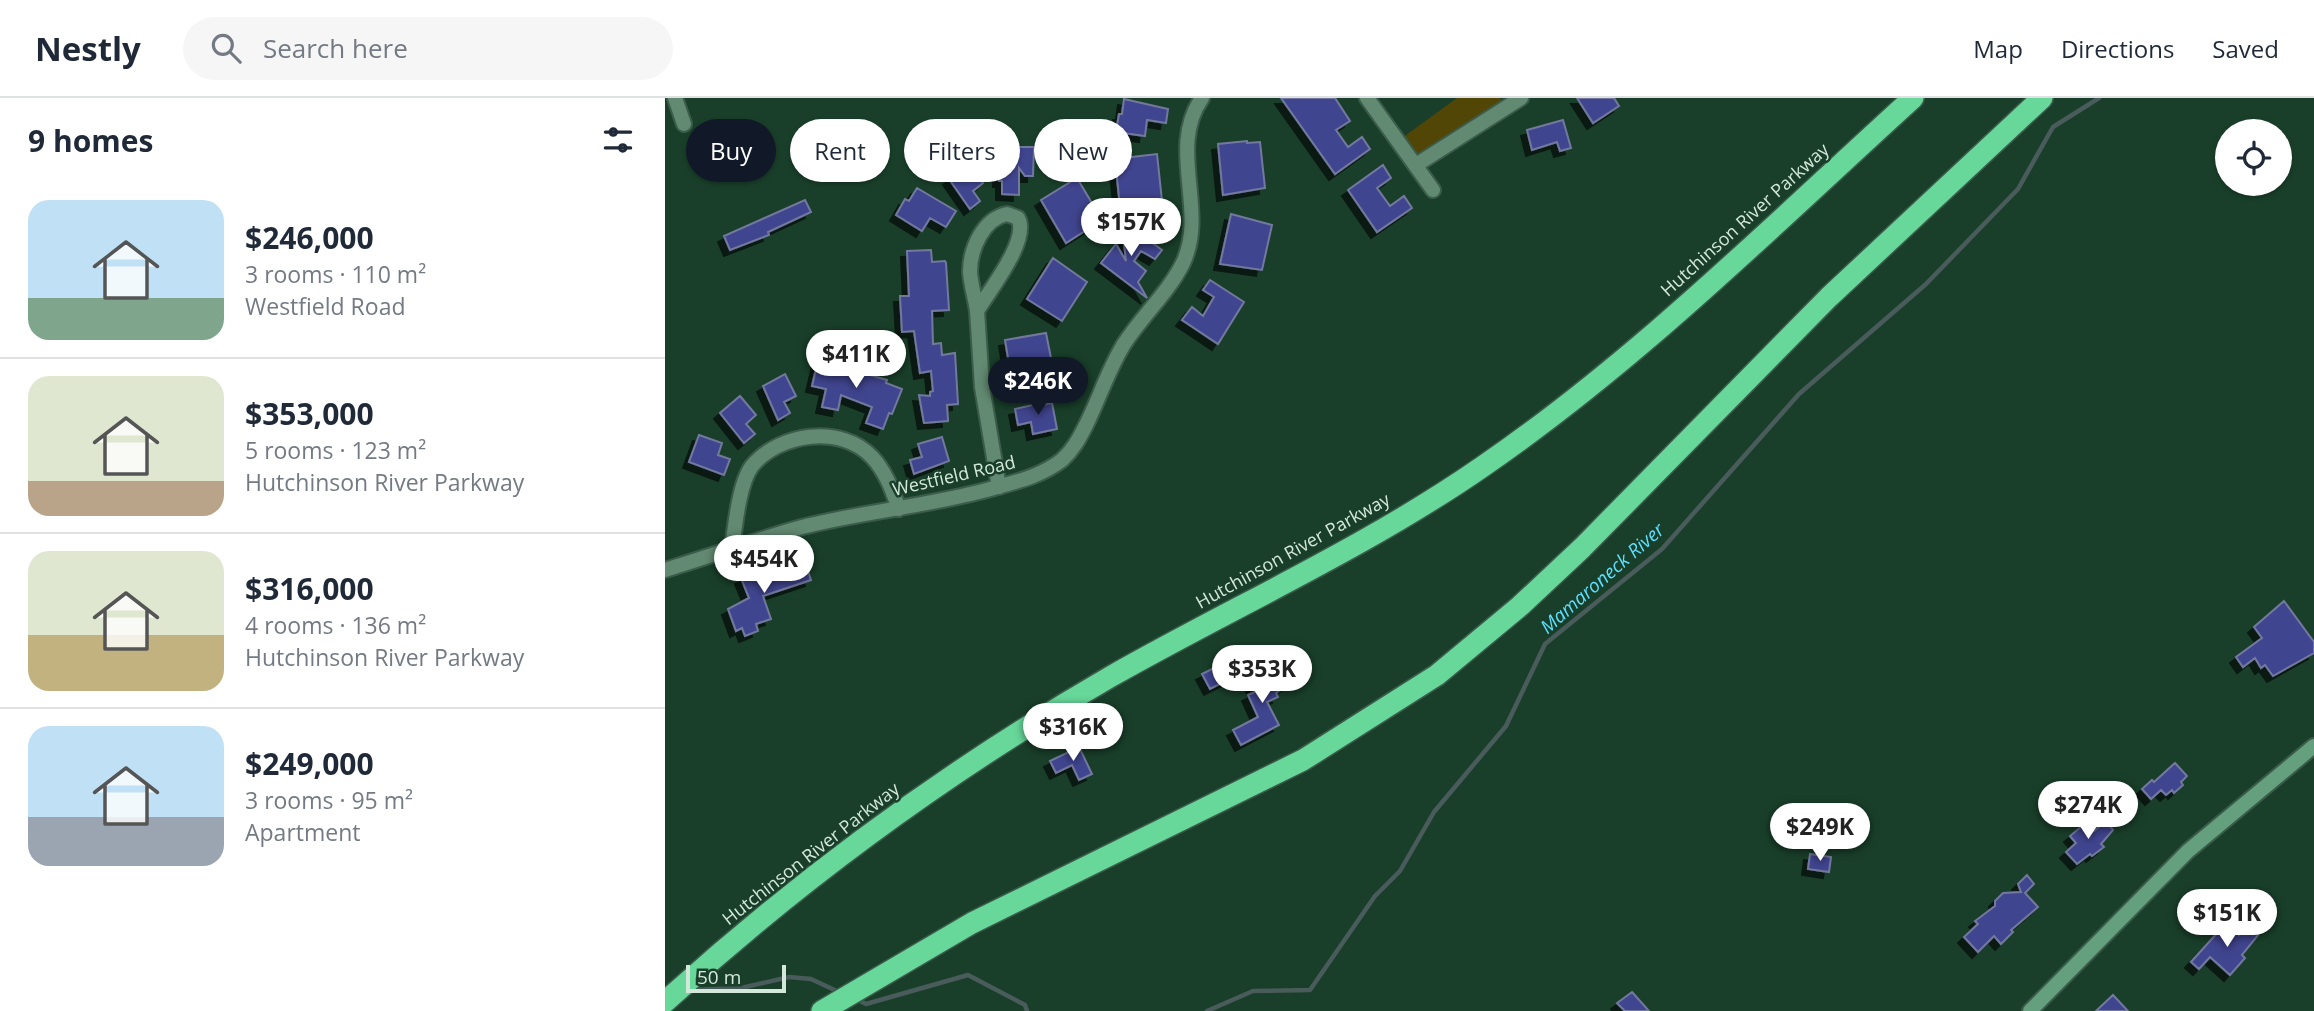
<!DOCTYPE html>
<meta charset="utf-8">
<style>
:root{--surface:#fff;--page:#f6f6f7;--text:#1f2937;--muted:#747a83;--line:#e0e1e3;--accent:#111827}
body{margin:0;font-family:"Open Sans",sans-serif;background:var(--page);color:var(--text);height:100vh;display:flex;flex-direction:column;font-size:26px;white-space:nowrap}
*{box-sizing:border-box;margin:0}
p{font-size:23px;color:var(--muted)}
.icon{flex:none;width:38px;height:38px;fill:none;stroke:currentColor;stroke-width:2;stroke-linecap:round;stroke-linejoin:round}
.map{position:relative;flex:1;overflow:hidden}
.panel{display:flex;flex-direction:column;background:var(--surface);width:665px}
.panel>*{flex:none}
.banner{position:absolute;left:21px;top:21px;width:665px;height:63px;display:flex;gap:14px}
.fabs{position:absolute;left:1550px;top:21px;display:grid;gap:14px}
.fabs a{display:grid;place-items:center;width:77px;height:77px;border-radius:50%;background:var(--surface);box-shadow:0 2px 5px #0004;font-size:35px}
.scale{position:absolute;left:21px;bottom:18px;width:100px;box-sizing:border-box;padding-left:7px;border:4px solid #d3e8da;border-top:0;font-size:19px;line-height:24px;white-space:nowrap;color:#d3e8da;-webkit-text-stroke:5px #193f2a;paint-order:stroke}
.price{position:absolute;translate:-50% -60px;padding:0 16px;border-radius:24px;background:#fff;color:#222;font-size:23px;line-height:46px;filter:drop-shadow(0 2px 4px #0008)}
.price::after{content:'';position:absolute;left:50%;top:42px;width:21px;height:16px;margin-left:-10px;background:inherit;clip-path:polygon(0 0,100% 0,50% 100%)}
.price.on{background:var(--accent);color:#fff}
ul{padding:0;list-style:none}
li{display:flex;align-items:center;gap:21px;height:175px;padding:0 28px}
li+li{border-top:2px solid var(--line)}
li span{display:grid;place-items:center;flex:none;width:196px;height:140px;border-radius:21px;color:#555}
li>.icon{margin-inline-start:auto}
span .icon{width:84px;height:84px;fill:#fffc;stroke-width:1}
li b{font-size:30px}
h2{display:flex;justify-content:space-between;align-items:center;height:84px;padding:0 28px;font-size:30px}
.chip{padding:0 24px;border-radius:32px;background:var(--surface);box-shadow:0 2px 5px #0004;font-size:24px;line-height:63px}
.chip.on{background:var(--accent);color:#fff}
header{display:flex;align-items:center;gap:42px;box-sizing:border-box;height:98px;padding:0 35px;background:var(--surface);border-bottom:2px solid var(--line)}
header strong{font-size:33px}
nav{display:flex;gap:38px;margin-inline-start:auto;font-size:24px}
.search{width:490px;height:63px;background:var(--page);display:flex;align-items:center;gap:18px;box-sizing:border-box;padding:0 24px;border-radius:38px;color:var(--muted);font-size:26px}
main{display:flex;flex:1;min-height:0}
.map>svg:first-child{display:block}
.green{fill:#524607}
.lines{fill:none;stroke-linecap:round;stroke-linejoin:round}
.stream{stroke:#495b5a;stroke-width:4.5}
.building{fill:#40458f;stroke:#73799e;stroke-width:2;filter:url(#shadow)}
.street-casing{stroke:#3b5c4a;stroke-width:18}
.secondary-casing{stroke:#3b5c4a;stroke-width:18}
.highway-casing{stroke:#3b5c4a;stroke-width:24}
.street{stroke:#628971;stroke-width:14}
.secondary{stroke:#64a07d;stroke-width:14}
.highway{stroke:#68d79a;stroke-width:21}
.labels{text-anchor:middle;stroke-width:5;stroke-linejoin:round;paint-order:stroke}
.street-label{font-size:18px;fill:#d3e8da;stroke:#193f2a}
.water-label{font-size:19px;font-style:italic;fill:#5edefe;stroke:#193f2a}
</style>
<header>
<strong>Nestly</strong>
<div class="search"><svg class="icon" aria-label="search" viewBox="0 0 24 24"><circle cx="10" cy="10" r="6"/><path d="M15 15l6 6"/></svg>Search here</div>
<nav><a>Map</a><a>Directions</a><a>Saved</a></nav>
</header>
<main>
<section class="panel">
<h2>9 homes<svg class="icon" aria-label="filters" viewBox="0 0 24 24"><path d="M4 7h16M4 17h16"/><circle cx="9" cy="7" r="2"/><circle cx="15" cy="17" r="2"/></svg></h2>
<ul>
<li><span style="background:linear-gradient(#bfe0f5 70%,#7fa58c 0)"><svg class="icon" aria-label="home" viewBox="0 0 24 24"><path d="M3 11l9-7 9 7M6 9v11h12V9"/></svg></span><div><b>$246,000</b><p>3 rooms · 110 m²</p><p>Westfield Road</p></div></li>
<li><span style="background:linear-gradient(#dfe7d0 75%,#b9a48a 0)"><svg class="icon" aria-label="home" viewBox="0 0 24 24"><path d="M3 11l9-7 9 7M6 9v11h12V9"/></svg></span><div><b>$353,000</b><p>5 rooms · 123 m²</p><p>Hutchinson River Parkway</p></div></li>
<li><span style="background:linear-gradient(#dfe7d0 60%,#c2b280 0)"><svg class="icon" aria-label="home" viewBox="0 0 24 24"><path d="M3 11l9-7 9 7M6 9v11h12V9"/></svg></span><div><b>$316,000</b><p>4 rooms · 136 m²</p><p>Hutchinson River Parkway</p></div></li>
<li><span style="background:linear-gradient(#bfe0f5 65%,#9aa5b1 0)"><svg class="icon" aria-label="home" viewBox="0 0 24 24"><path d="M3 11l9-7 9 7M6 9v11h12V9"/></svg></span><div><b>$249,000</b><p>3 rooms · 95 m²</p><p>Apartment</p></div></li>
</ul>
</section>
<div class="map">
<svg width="1649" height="913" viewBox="0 0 1649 913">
<defs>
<filter id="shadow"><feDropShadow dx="-6" dy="6" stdDeviation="0" flood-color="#0009"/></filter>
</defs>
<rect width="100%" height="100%" fill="#193f2a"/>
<path class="green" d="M792 0H835L841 9 751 67 733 43Z"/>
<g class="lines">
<path class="stream" d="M25 892 76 890 124 879 146 881 176 895
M191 901 201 906 303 877 360 907 362 913
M542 913 588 893 645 892 710 798 735 773 769 714 841 628 880 546 997 451 1134 296 1261 186 1353 91 1388 29 1434 0"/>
</g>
<path class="building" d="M616 0H670L685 23 671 32 683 49 697 39 705 51 670 76Z
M912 0H949L954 8 928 25Z
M459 1 503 11 501 25 482 22 480 38 451 34 454 16H457Z
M898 22 906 50 895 53 892 44 867 52 862 32Z
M582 43V45L595 44 600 90 558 97 553 46Z
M350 49H369L368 78H360L354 70V97L337 96V83H334L335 52 350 53Z
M492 56 497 103 455 109 450 61Z
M303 66 318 85 308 93 315 103 305 111 284 81Z
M718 67 726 80 712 90 725 108 739 98 747 110 712 134 683 92Z
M412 80 437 122 401 145 376 102Z
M252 90 291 113 281 129 265 120 257 133 231 117 240 101 244 103Z
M140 102 146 114 103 134 104 137 65 152 59 138Z
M566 116 607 127 597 172 555 166Z
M464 128 497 152 490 161 476 153 469 163 481 173 473 184 482 200 436 165 451 146 461 163 458 136Z
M266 152 267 164 280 163 281 165 284 212 267 213 268 246 276 245 277 257 290 255 293 306 282 307 283 323 259 325 254 297 265 298V294L268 293 266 273 255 275 249 233 237 234 235 198H244L242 153Z
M388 160 422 184 397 223 362 201Z
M545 182 579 204 553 246 517 222 527 209 538 218 549 199 538 192Z
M381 235 390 280 348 290 340 242Z
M154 258 172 264 171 267 222 282 221 285 237 291 227 316 224 315 218 331 201 325 207 309 176 297 173 312 157 309 161 291 147 288Z
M120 276 131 298 119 304 125 315 113 322 98 288Z
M75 298 91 317 81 326 90 336 79 345 55 315Z
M377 305V307L387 305 392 331 368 336 366 324 353 327 350 311Z
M34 337 57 345 53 357 65 361 59 377 24 364Z
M277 339 284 363 249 376 245 362 257 359 253 346Z
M140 464 146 482 98 498 106 521 91 526 93 533 80 538 77 530 71 533 63 511 84 500 76 480 93 474 94 478Z
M1619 503 1649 544V555L1608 578 1600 567 1596 570 1590 560 1578 569 1571 559 1597 540 1589 529Z
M577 556 584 571 545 591 537 576Z
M608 571H613L617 573 623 586 611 595 613 599 602 604 614 627 576 647 568 632 593 619 583 597 590 594 584 582Z
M414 649 427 676 414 682 407 667 391 675 385 663Z
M1510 665 1522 678 1516 684 1518 687 1509 695 1507 692 1501 697 1496 692 1486 701 1477 691 1487 682 1489 684Z
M1441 723 1448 732 1436 746 1439 749 1427 758 1425 756 1412 766 1401 754 1411 745 1405 738 1422 724 1429 733Z
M1145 756 1166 759 1164 774 1143 771Z
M1362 777 1369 786 1360 795 1373 809 1346 832 1348 834 1336 846 1329 838 1313 854 1299 839 1313 826 1310 823 1330 808V803L1338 795 1356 794 1353 786Z
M1583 827 1593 837 1577 857 1580 860 1565 877 1545 859 1534 871 1526 864 1554 833 1558 837 1565 829 1574 837Z
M967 894 984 913H960L952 905Z
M1448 897 1463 913H1431Z"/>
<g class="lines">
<g class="street-casing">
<path id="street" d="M10 0 19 26
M702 0 768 92
M751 67 856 0
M342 116 353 120C365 142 324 193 312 213 310 200 306 187 305 174 305 151 318 121 342 116Z
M312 213 317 289 334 389
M67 451C70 429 74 385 87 368 114 335 176 326 207 359 221 374 227 392 234 411
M0 472C45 458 91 442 137 429 200 413 266 408 329 390 354 383 376 378 397 362 408 352 414 341 421 327 434 301 443 272 459 246 477 218 503 195 518 165 543 112 502 50 537 0"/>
</g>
<g class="secondary-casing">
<path id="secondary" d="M1365 913 1523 753 1649 648"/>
</g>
<g class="highway-casing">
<path id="highway" d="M0 904C135 781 286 671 445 579 568 509 700 450 817 369 973 262 1108 127 1248 0
M157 913 307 825 638 662 772 577 855 508 917 450 1164 199 1377 0"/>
</g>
<use href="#street" class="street"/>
<use href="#secondary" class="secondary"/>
<use href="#highway" class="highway"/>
</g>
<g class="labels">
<g class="street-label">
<text transform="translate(1080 122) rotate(-42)" y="6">Hutchinson River Parkway</text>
<text transform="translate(289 378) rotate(-13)" y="6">Westfield Road</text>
<text transform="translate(628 453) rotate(-29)" y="6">Hutchinson River Parkway</text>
<text transform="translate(146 756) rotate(-38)" y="6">Hutchinson River Parkway</text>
</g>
<g class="water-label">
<text transform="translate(937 480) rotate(-41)" y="7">Mamaroneck River</text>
</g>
</g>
</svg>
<div class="fabs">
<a><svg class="icon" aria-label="locate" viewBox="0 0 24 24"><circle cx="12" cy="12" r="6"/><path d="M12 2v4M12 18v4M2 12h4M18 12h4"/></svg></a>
</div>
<div class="scale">50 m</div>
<b class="price" style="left:466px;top:160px">$157K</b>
<b class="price" style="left:191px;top:292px">$411K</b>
<b class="price on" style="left:373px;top:319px">$246K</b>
<b class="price" style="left:99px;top:497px">$454K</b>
<b class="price" style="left:597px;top:607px">$353K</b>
<b class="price" style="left:408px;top:665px">$316K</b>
<b class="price" style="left:1423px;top:743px">$274K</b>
<b class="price" style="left:1155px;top:765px">$249K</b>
<b class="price" style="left:1562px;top:851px">$151K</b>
<div class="banner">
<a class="chip on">Buy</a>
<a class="chip">Rent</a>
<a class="chip">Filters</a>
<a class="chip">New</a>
</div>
</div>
</main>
